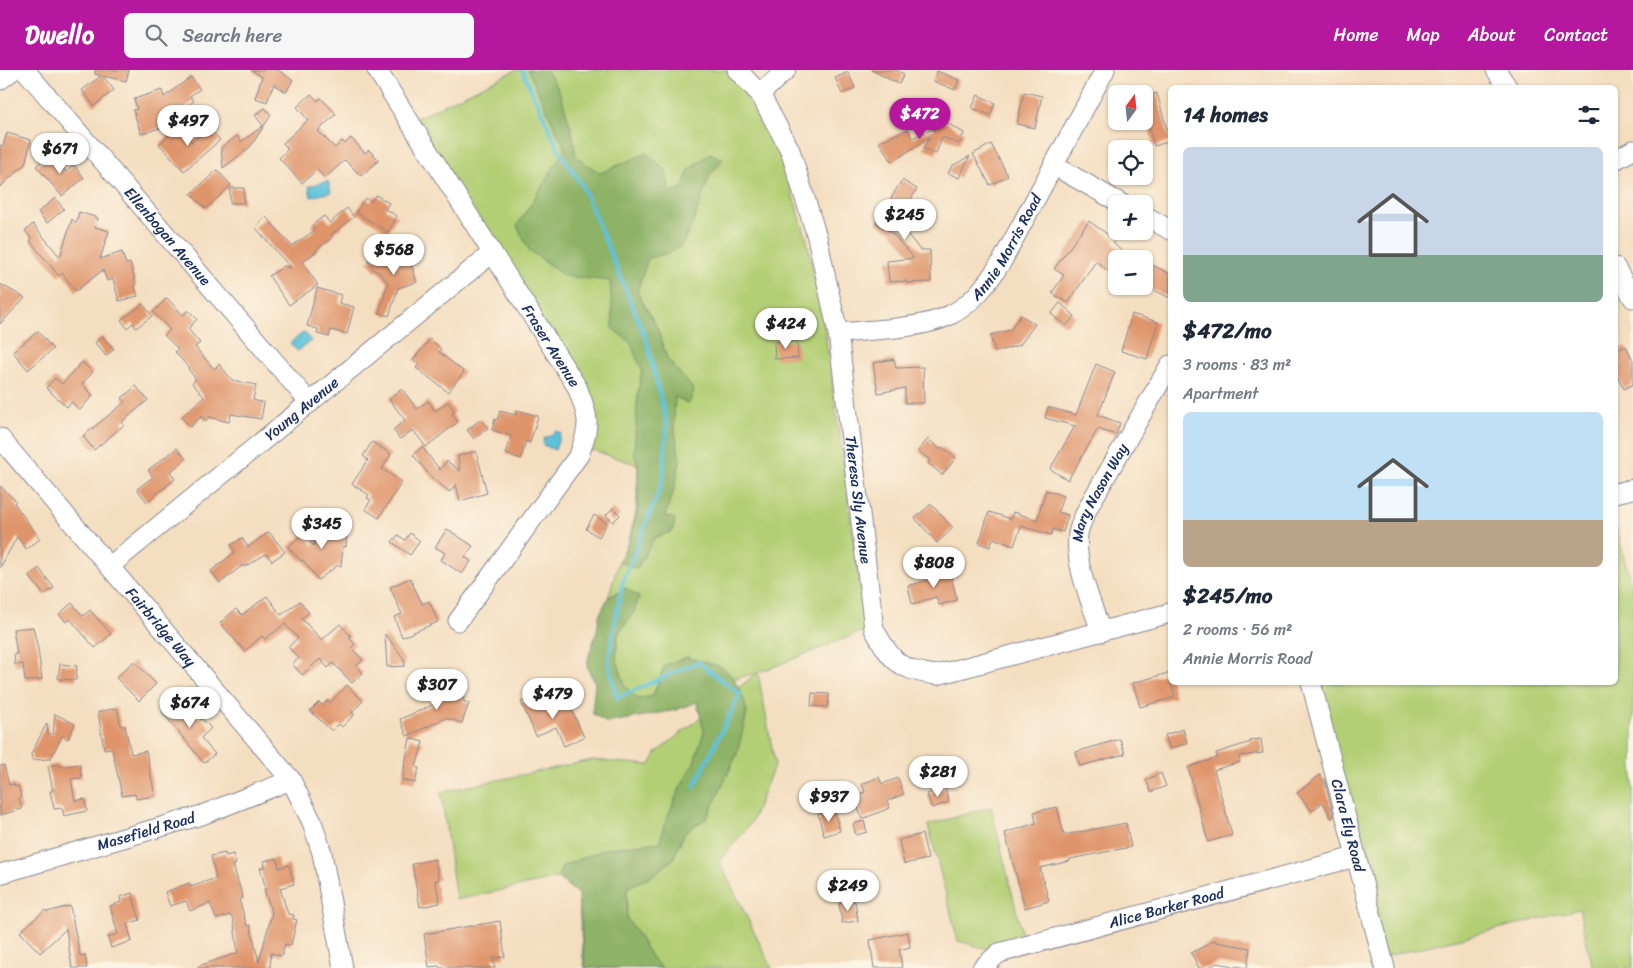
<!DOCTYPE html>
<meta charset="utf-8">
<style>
:root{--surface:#fff;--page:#f6f6f7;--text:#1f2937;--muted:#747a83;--accent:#b5179e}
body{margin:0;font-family:Sriracha,sans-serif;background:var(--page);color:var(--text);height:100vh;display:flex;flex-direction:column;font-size:19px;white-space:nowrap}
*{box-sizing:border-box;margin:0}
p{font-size:16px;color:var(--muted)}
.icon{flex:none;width:28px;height:28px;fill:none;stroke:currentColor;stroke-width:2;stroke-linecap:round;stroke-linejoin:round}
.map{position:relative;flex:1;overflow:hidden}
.panel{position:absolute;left:1168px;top:15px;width:450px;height:600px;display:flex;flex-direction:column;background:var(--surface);border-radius:8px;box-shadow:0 1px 4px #0004}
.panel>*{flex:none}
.needle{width:32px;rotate:15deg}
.buttons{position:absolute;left:1108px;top:15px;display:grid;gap:10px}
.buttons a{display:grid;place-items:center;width:45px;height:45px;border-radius:8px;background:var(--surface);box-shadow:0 1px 4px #0004;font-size:25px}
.price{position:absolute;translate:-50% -42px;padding:0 11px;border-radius:18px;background:#fff;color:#222;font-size:16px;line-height:32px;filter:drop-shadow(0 1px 2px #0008)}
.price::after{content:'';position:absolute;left:50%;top:30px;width:15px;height:11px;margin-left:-8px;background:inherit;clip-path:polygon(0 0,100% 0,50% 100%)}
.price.active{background:var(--accent);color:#fff}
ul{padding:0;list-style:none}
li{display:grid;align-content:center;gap:10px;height:265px;padding:0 15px}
li span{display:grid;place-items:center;height:155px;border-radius:8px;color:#555}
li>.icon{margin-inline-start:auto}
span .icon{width:90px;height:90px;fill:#fffc;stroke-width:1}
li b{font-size:21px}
h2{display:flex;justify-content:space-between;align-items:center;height:60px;padding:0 15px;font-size:21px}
header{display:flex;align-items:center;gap:30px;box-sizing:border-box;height:70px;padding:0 25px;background:var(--accent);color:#fff}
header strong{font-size:24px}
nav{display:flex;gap:28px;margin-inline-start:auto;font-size:18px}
.search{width:350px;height:45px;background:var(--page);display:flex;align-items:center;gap:12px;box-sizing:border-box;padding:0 18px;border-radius:8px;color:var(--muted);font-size:19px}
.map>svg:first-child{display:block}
.green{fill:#b3cf75;stroke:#677f6a}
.forest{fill:#8eb266;stroke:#547062}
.water{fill:#5cc2da;stroke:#3c789c}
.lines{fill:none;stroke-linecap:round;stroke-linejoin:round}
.stream{stroke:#5cc2da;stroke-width:4}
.building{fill:#df946b}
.minor-casing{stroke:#88868f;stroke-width:21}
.minor{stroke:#fff;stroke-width:19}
.labels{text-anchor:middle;stroke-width:4.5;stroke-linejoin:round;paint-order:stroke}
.street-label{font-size:15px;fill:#1b2f5e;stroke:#fcf5e5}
</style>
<header>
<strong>Dwello</strong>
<div class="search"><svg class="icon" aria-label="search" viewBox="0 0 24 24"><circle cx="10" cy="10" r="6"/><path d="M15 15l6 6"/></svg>Search here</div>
<nav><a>Home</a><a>Map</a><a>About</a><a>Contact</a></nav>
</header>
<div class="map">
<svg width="1633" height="898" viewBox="0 0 1633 898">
<rect width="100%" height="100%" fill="#fcf5e5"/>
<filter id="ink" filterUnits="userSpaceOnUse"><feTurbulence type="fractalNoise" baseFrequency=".02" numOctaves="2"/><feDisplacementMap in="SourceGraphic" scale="10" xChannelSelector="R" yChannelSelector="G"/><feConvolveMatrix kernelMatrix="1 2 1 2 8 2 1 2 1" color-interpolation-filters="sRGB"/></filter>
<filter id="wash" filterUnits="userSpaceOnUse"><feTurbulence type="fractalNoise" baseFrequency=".0096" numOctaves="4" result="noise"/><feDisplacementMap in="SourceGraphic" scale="20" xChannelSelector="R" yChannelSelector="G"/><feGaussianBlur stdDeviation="1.12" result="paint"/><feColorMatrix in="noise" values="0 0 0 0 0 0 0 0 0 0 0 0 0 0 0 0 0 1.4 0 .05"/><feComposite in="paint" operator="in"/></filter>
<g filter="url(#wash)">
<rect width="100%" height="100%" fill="#f4dec0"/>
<path class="green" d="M516 0H726L753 27 779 83 806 166 826 267 866 560 758 603 775 694 751 753 719 791 772 898H585L583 888 578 824 558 808 456 830 441 722 592 690 650 695 657 682 757 603 734 609 722 597 665 595 653 626 638 629 625 616 616 587 618 564 634 542 626 518 608 528 619 491 629 470 636 442 638 395 586 378 591 343 412 50Z
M1615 452 1633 522V898H1593L1579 839 1383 887 1314 613 1615 612Z
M991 737 1023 868 991 880 958 871 928 755Z"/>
<path class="forest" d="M528 0H547L560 22 572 61 576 87 600 103 647 83 666 101 670 122 682 118 689 100 710 83 723 89 710 105 694 150 682 175 670 183 648 188 637 222 657 257 667 288 694 320 689 334 675 327 674 354 680 391 674 420 665 446 675 449 673 461 654 468 637 499 619 491 629 470 637 442 638 395 634 383 638 322 642 301 630 272 613 259 610 211 564 206 529 180 517 156 565 79Z
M626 518 639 527 634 542 618 564 616 587 625 616 638 629 653 626 665 595 687 587 722 597 734 609 744 630 747 643 737 684 707 748 685 762 673 789 653 805 627 818V848L652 888 662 898H585L578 824 558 808 562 796 608 778 660 772 664 755 680 718 694 692 704 662 697 632 676 640 607 653 592 643 595 613 587 597 589 585 597 561 599 546 608 528Z"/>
<path class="water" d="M328 111 331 122 311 127 309 116Z
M304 262 311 271 297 281 290 273Z
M556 361 561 363 555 380 543 375 544 368 550 366Z"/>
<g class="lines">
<path class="stream" d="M522 0 559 80 582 115 647 271 667 355 663 410 622 515 608 591 617 628 698 592 740 624 694 717"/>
</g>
<g id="blocks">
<path class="building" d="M95 0H129L126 11 103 6 114 20 94 36 82 20 101 6 95 4Z
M251 0H278L293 10 286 22 274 14 267 32 255 28 262 7Z
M871 0H896L904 4 899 14Z
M937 1 959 10 955 20 933 11Z
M848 2 855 18 842 24 835 8Z
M191 7 200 19 190 26 194 31 170 48 176 53 141 64 133 40 137 39 134 29 162 20 164 27Z
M1024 22 1042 26 1035 58 1017 54Z
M1157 23 1170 71 1154 76 1144 40V27Z
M311 24 318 31 321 28 336 44 318 61 335 78 342 71 345 74 351 68 365 83 369 80 379 90 361 106 345 90 325 108 317 100 302 113 279 88 288 79 283 73 308 50 297 37Z
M978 25 995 33 990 45 972 38Z
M265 38 271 45 250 77 223 98 221 78 237 66 241 72 263 56 255 45Z
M940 49 964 63 959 74 942 67 936 84 923 78 930 67 892 92 879 72 908 59 912 68 933 59V61Z
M179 57 192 72 203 63 205 65 211 60 220 70 184 101 159 74Z
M7 63 31 70 25 94 0 117V75L3 76Z
M991 74 1008 106 990 115 973 84Z
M51 84 66 102 74 95 84 108 62 126 36 96Z
M970 86 959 108 948 103 952 96Z
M217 100 231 115 206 139 191 124Z
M902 110 917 119 898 152 920 180H930L931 212 906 213V211L889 212 887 191 914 188 891 162 876 153Z
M230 118H244V133H230Z
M376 125 389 133 385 139 397 146 388 162 356 142 365 128 371 132Z
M55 128 64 139 47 153 38 142Z
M347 138 354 147 331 165 333 167 316 180 317 181 302 192 318 215 289 235 269 206 284 196 291 198 255 157 266 147 292 176 315 160 312 155 324 146 330 153Z
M79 142 98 148 95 157 109 161 100 189 122 182 126 194 130 193 136 214 134 215 138 226 119 231 113 209 107 211 103 200 76 221 62 203 59 206 30 171 32 169 25 161 33 154 60 187 72 149 76 153Z
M1089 151 1115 170 1113 173 1124 183 1119 189H1116V192L1108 201 1096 191 1068 233 1052 223 1064 205 1054 199Z
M406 179 417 212 398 218 389 246 379 243 388 213 378 201 376 202 367 191Z
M1147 192 1170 204V228L1144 215V200Z
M0 214 25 228 0 254Z
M317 218 341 225 339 233 354 237 347 264 331 260 329 267 317 264 318 259 307 256Z
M167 228 183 245 188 240 197 249 188 259 200 273 195 277 214 299 219 294 232 310 256 315 253 330 264 333 261 349 231 344 229 352 209 347 206 351 202 346 190 357 181 347 204 327 192 313 196 309 188 299 189 298 175 282 178 279 164 265 170 260 153 242Z
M1060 233 1075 246 1066 256 1051 244Z
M143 234 152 246 136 258 133 253 127 258 121 250Z
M1132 244 1158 252 1147 289 1121 281Z
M1021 245 1035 254 1020 275 995 282 990 265 1010 260Z
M38 261 53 279 28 300 13 282Z
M102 266 114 279 106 286 95 273Z
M430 269 441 279 439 282 464 302 448 322 416 298 419 294 413 290Z
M797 271 798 288 775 289 774 272Z
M1626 276 1633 290V314L1624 319 1615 301V281Z
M894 289 896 298 923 297 924 333H905V318L878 323 873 293Z
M82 292 93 302 82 314 93 325 80 340 71 332 67 337 46 318 55 308 62 314Z
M1096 294 1115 302 1098 345 1120 353 1116 365 1098 359 1068 410 1050 399 1075 356 1045 348 1048 337 1076 345Z
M136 316 148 330 122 352 124 355 94 380 83 366 125 332 122 328Z
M402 319 417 339 428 331 435 341 448 332 455 342 452 344 458 352 426 377 413 360 400 369 393 360 405 350 389 329Z
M517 340 538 346 530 373 526 371 521 389 506 384 511 366 492 360 495 349 497 350 500 341 516 345Z
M481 349 488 358 474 369 467 360Z
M928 369 940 379 942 377 956 388 942 405 928 393 930 390 918 381Z
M372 372 391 384 382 399 402 412 379 448 365 439 371 430 367 428 369 425 352 414 368 390 363 386Z
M422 377 440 400 447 391 460 401 458 386 476 381 487 423 460 431 456 414 450 422 432 408 413 385Z
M177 378 186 389 170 402 175 409 147 432 137 419 153 407 148 400Z
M0 416 16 431 14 433 40 469 26 479 17 467 0 498Z
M1046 420 1063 426 1058 442 1068 445 1063 462 1053 459 1051 465 1021 456 1014 476 993 468 990 477 979 473 989 442 1011 449 1013 442 1037 450Z
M931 434 953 458 937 473 915 448Z
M613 438 620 445 613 452 606 445Z
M594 445 607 453 599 467 586 459Z
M333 456 347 457 346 477 343 476 341 496 338 495 318 510 303 490 301 491 288 477 303 464 314 476 315 459 332 461Z
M447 459 473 476 465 487 471 491 462 504 441 490 445 483 435 477Z
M269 462 285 482 272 491 266 484 244 497 243 495 220 513 211 501 235 482 231 475 242 468 248 477Z
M410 463 420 471 410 485 392 472 398 465 405 470Z
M39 498 54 518 44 525 29 506Z
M949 499 957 530 939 535 936 527 912 534 908 516 931 509 930 504Z
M410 508 422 534 429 531 438 552 402 567 394 547 402 544 390 517Z
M267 526 281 545 300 531 309 543 301 548 322 570 340 554 351 566 349 568 355 574 351 578 363 590 356 596 363 603 352 613 333 593 328 598 320 589 302 605 292 594 299 588 288 577 298 568 285 554 265 569 262 566 245 581 220 553 236 539 242 545Z
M72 533 83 546 90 540 111 564 95 578 70 549 66 552 59 544Z
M33 557 38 579 42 609 25 611 23 594 15 595 14 584H17L13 559Z
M385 564 404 589 405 596 387 597Z
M134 591 156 614 139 631 116 608Z
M60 594 77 596 76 610 58 609Z
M1168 603 1175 627 1140 637 1133 613Z
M347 615 363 631 352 642 354 645 342 657 339 654 332 661 310 641 319 632 323 636 328 630 330 633Z
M429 616 443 621 444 618 465 625 463 631 469 633 462 653 446 648 407 666 400 649 440 632 426 627Z
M812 623 829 624 828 637 811 636Z
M537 625 544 640 567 630 584 667 564 676 556 657 536 666 521 632Z
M186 632 201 650 202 649 211 658 201 668 215 684 204 693 162 642 173 633 177 639Z
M117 638 121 656H125L131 684 146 681 155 726 136 729 135 724 122 726 112 678 104 679 98 642Z
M55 644 75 654 68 669 62 666 50 689 32 690 31 684 47 653 48 664H53Z
M1183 659 1187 673 1170 679 1165 665Z
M410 668 423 672 416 697 419 698 415 713 402 710Z
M1120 669 1125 684 1080 696 1076 682Z
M1261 669 1263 683 1239 686 1240 692 1214 700 1232 765 1208 772 1188 697 1217 688 1216 683 1251 672 1250 670Z
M59 694 60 697 80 694 82 708 71 709 75 731 85 729 87 741 64 746 62 738 54 739 50 721H53L48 696Z
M4 695 9 715 14 714 15 717 18 716 21 727 19 728 22 739 0 745V696Z
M1161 703 1166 716 1151 722 1146 710Z
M1320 705 1325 712 1334 747 1331 748 1323 732 1312 741 1297 723Z
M879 707 882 714 898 708 904 724 887 731 890 738 862 749 854 726 865 722 862 714Z
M945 718 949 732 932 738 927 724Z
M1057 737 1064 765 1126 753 1131 777 1070 789V791L1040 798 1049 831 1025 838 1005 763 1036 753 1034 742Z
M834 740 840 761 824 766 818 744Z
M864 751 867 762 856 765 853 754Z
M922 764 928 789 904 794 899 770Z
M225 783 226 786 233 784 236 794 233 795 243 828 239 829 247 856 250 855 259 892 272 843 264 819H266L260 798 265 797 264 791 277 788 279 798 289 795 294 814 280 818 288 844 294 845 293 849 297 850 291 875 285 874 282 886 271 883 270 898H199L198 896 238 883 233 847H231L230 845 216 849 210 833 190 841 186 831 170 836 165 822 189 813 190 817 216 808 211 786Z
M435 789 439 810H435L440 833 420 837 412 794Z
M132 823 140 850 127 854 132 871 111 878 108 867 118 864 110 836 121 832 120 827Z
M855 831 858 851 842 853 839 833Z
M70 836 80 886 85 885 87 898H72L66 859 40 883 20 862 45 840 47 842Z
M500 851 505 887 493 888 495 898H440L439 896 429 897 424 864Z
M908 862 910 877 899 880 902 898H874L870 870Z
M1215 870 1216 872 1250 878 1247 898 1217 893 1207 898H1199L1191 883Z"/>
</g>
</g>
<g filter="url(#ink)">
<use href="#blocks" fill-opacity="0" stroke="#88868f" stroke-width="1"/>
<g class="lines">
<g class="minor-casing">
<g id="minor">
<path id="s1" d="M25 0 310 333"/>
<path id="s2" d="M377 0 577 317C589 348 591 354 579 385L458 551"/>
<path id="s3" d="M737 0 760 24 790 80 817 167 838 263 874 559C892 592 899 600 937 605L1170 543"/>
<path d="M1496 0 1508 18"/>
<path d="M0 10 13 0"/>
<path d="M760 24 786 0"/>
<path d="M1615 90 1633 80"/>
<path d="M1053 95 1122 134"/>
<path d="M1144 145 1170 160"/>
<path d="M1615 197 1633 228"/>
<path id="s4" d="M838 263C870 260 925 259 952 244 975 232 989 211 1002 191L1105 0"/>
<path id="s5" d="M0 368 291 710 312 752 322 783 343 898"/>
<path d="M1615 423 1633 419"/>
<path id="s6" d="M110 496 492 183"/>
<path id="s7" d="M1101 562C1092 533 1074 495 1078 464 1080 453 1086 442 1091 432L1170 295"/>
<path id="s8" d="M1311 612 1385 898"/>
<path id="s9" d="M0 804 202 745 291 710"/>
<path id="s10" d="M982 898 999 883 1355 787"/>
</g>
</g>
<use href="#minor" class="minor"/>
</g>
</g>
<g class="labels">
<g class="street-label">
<text dy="5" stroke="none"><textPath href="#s1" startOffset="219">Ellenbogan Avenue</textPath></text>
<text dy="5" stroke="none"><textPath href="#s4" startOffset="204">Annie Morris Road</textPath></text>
<text dy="5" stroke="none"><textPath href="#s2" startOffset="326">Fraser Avenue</textPath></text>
<text dy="5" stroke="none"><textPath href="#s6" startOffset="248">Young Avenue</textPath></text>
<text dy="5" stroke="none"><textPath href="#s7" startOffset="148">Mary Nason Way</textPath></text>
<text dy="5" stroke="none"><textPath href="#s3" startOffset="454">Theresa Sly Avenue</textPath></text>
<text dy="5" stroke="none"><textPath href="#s5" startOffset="248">Fairbridge Way</textPath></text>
<text dy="5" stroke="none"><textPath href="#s8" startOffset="148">Clara Ely Road</textPath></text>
<text dy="5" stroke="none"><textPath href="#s9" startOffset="152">Masefield Road</textPath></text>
<text dy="5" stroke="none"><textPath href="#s10" startOffset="196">Alice Barker Road</textPath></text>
</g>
</g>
</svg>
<div class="buttons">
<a><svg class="needle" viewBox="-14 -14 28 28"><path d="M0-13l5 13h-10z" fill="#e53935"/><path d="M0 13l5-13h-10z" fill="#747a83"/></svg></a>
<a><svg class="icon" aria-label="locate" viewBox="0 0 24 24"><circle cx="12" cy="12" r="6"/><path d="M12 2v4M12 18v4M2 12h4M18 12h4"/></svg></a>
<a>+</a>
<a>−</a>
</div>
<b class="price active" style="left:920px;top:70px">$472</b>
<b class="price" style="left:188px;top:77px">$497</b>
<b class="price" style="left:60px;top:105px">$671</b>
<b class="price" style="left:905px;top:171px">$245</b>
<b class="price" style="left:394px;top:206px">$568</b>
<b class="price" style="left:786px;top:280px">$424</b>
<b class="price" style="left:322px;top:480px">$345</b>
<b class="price" style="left:934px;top:519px">$808</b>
<b class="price" style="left:437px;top:641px">$307</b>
<b class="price" style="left:553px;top:650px">$479</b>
<b class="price" style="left:190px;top:659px">$674</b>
<b class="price" style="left:938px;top:728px">$281</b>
<b class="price" style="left:829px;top:753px">$937</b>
<b class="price" style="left:848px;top:842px">$249</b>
<section class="panel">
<h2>14 homes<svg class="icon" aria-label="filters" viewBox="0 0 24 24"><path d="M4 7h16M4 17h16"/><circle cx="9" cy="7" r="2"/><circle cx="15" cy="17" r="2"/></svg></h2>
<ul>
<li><span style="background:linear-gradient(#c9d6e8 70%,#7fa58c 0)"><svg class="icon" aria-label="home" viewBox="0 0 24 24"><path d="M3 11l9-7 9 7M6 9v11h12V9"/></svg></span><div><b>$472/mo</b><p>3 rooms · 83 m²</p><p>Apartment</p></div></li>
<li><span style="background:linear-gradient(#bfe0f5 70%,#b9a48a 0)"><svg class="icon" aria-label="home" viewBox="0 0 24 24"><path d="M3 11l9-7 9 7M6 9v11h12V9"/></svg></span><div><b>$245/mo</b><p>2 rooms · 56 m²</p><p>Annie Morris Road</p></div></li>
</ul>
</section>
</div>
